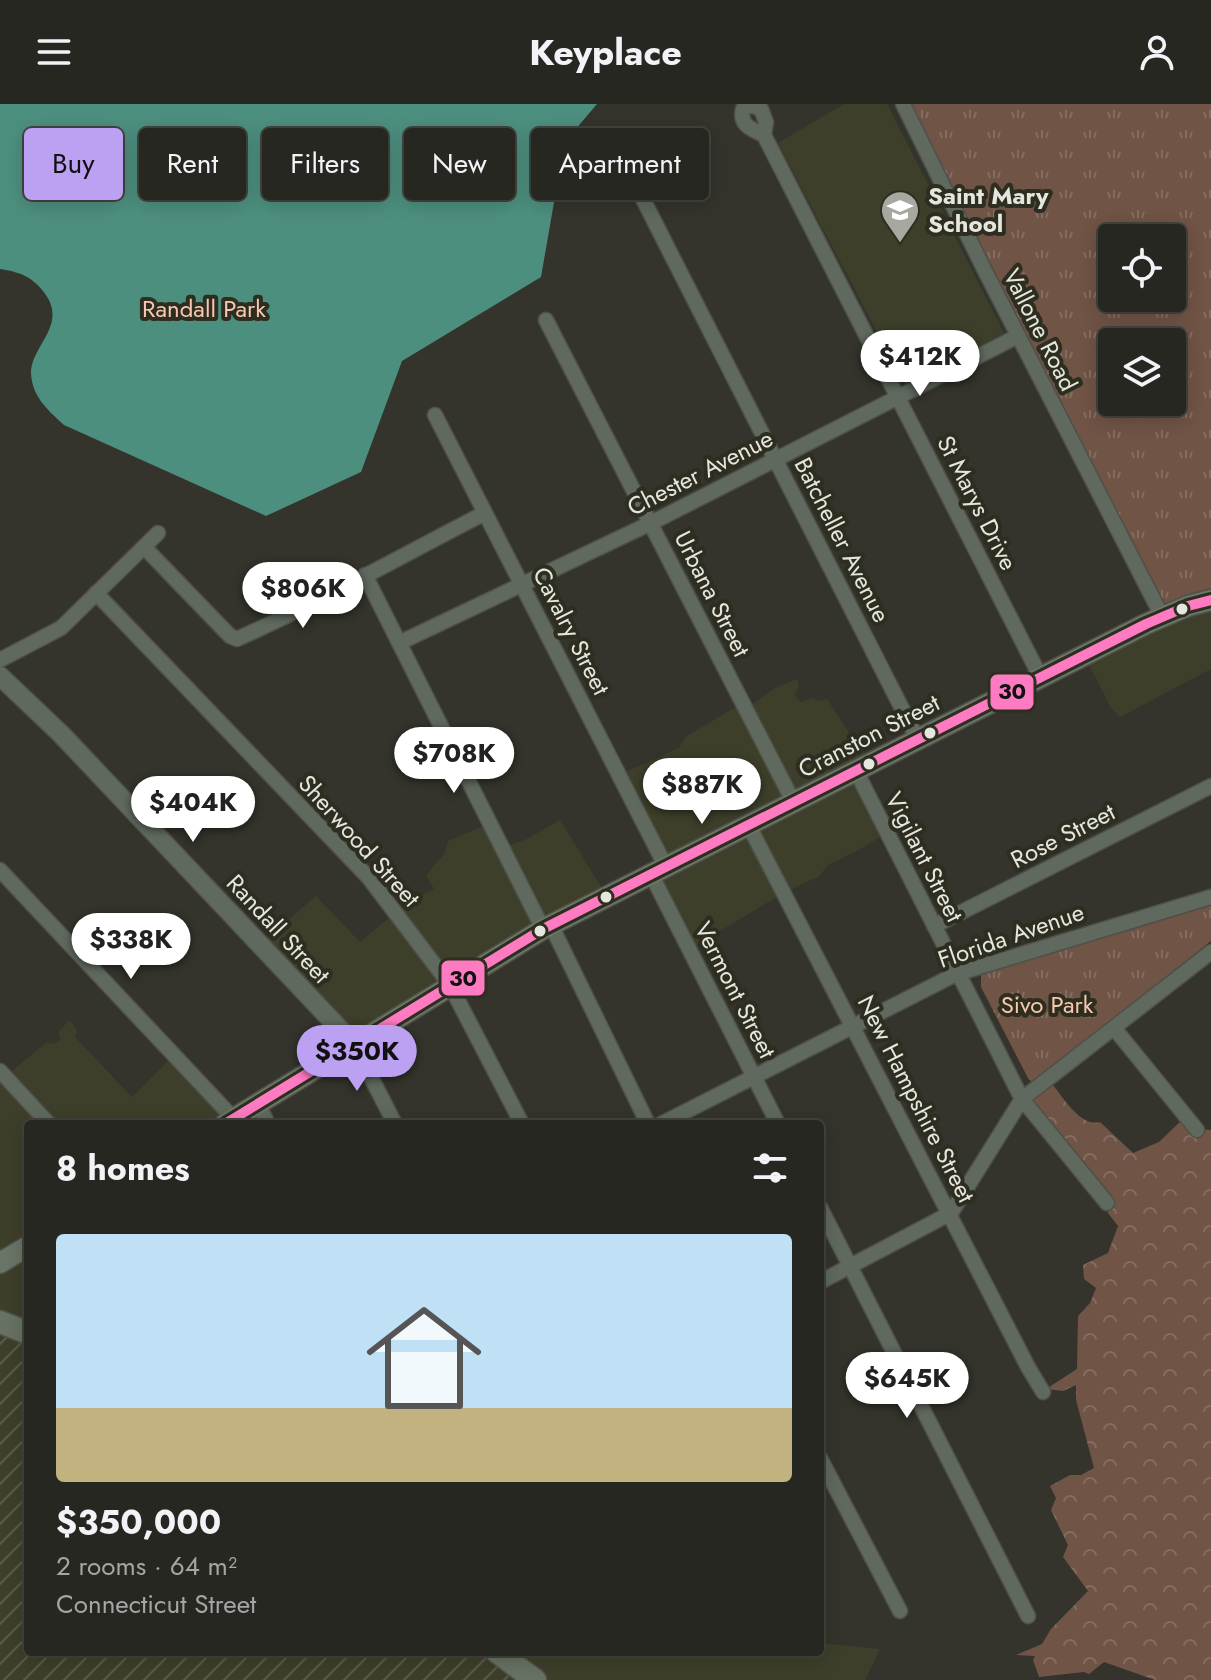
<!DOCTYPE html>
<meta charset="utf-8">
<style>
:root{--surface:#272721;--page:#2f2f2a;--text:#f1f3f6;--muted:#a4a5a5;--line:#43443f;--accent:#bca0f2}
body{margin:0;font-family:Jost,sans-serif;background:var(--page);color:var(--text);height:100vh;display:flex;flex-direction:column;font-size:30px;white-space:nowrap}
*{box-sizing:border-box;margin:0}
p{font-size:26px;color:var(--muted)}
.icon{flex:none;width:44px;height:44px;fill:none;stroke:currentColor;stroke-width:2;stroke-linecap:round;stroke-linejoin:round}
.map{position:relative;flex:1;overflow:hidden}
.sheet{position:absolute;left:24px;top:1016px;width:800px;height:536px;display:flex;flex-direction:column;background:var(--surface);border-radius:8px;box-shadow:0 4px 20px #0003,0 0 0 2px var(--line)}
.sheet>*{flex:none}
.banner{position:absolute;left:24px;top:24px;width:800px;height:72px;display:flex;gap:16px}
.controls{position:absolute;left:1098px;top:120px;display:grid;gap:16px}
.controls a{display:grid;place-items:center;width:88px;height:88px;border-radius:8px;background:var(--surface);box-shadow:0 4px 20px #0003,0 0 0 2px var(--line);font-size:40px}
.price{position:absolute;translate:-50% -68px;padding:0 18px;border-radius:28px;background:#fff;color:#222;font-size:26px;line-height:52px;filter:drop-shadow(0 2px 4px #0008)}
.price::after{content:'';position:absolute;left:50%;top:48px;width:24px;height:18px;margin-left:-12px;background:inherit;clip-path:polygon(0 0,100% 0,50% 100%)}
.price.active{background:var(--accent);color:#111}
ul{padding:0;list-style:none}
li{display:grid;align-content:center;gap:16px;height:424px;padding:0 32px}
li+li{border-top:2px solid var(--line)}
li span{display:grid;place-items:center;height:248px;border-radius:8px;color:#555}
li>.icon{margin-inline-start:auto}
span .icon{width:144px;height:144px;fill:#fffc;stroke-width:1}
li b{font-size:34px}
h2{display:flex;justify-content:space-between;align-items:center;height:96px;padding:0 32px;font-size:34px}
.tag{padding:0 28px;border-radius:8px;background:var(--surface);box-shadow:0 4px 20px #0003,0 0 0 2px var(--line);font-size:28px;line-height:72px}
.tag.active{background:var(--accent);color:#111}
header{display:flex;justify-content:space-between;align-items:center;height:104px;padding:0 32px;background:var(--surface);font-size:36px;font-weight:700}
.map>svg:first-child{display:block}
.built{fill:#3e3f2a}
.industrial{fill:url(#industrial-furrows)}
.forest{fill:url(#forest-crowns)}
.park{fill:url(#park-tufts);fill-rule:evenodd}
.water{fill:#4d8f7e}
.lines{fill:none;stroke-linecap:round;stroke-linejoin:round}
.minor-casing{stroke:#4f5049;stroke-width:17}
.tertiary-casing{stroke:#4f5049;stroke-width:21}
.secondary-casing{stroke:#4f5049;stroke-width:23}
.primary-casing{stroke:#4f5049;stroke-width:25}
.minor{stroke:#5f695e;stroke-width:14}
.tertiary{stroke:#5f695e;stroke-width:18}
.secondary{stroke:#697567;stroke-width:20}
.primary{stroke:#677263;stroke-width:22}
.bus-1-casing{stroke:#2d2e1f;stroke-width:16}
.bus-1{stroke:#fe7ac1;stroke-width:10}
.bus-dot{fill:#e5e6dd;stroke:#2d2e1f;stroke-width:3}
.labels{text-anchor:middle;stroke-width:8;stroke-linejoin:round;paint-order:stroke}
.poi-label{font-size:24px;font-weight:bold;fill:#e5e6dd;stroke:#2d2e1f;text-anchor:start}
.park-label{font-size:24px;fill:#f9c7b0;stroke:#2d2e1f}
.street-label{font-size:24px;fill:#e5e6dd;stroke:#2d2e1f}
.line-badge{stroke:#2d2e1f;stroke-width:3}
.pale-badge-label{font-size:22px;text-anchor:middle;font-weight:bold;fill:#111}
</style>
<header><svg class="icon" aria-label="menu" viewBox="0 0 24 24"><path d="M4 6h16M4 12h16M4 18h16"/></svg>Keyplace<svg class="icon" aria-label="person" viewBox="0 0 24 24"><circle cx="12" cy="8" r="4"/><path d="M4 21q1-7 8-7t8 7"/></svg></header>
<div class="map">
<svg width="1211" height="1576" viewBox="0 0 1211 1576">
<defs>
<pattern id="industrial-furrows" width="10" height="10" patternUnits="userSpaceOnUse" patternTransform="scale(2)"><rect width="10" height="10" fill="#3e3f2a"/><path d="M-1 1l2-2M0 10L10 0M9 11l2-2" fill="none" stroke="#5a5b48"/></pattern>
<pattern id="forest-crowns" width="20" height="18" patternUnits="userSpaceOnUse" patternTransform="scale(2)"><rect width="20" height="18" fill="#705446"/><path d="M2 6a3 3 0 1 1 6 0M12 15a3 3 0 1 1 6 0" fill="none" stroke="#846d60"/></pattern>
<pattern id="park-tufts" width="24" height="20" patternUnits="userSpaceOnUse" patternTransform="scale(2)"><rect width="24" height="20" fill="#705446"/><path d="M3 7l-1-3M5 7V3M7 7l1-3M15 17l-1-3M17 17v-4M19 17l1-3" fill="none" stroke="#846d60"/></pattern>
</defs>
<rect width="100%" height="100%" fill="#34342c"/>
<path class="built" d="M844 0H887L1004 229 906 283 778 39Z
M1211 496V565L1120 613 1111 604 1085 553Z
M797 575 799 582 795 591 801 598 811 594 819 597 827 595 849 629 858 637 870 659 858 669 886 729 864 743 828 761 819 772 782 790 691 844 654 774 666 764 623 669 679 644 687 632 742 599 749 603 775 584Z
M560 716 608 794 359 937 262 838 316 792 360 838 395 809 419 792 434 785 426 771 445 749 448 737 486 721 500 745 527 735Z
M70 916 77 927 75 933 132 993 174 951 234 1012 257 1001 270 1020H28V1233L0 1222V966L6 972 47 938 54 940 61 935 58 928Z
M820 1539 880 1545 865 1576H528L491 1548H820Z"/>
<path class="industrial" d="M0 1222 28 1233V1548H491L528 1576H0Z"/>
<path class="forest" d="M1049 976C1061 990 1080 1024 1100 1018L1133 1049 1159 1038 1185 1013 1197 1025 1211 1026V1576H1155L1104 1558 1089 1570 1084 1568 1039 1573 1033 1556 1035 1552 1016 1551 1042 1540 1051 1525 1088 1487 1063 1453 1068 1441 1051 1406 1056 1394 1050 1382 1070 1371H1081L1094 1364 1076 1296V1281L1063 1287 1046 1285 1077 1265 1078 1212 1090 1199 1096 1184 1084 1175 1083 1161 1108 1149 1118 1122 1108 1109 1107 1099 1025 997Z"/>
<path class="park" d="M903 0H1211V487L1162 512ZM1112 134H1172V194H1112ZM1112 238H1172V298H1112Z
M1211 798V837L1034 978 1029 976 981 883V868Z"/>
<path class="water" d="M0 0H597L569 33 560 64 541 173 402 257 361 368 266 412 64 321C48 306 32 293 31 269 31 241 70 220 43 187 31 172 19 168 0 165Z"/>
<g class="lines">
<g class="minor-casing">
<path id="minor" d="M903 0 984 165 1162 512
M751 1 761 5 766 18 764 31C751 25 739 21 743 5Z
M764 31 1041 574
M617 44 918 636
M546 216 794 699
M435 311 667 765
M146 445 230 532 237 535C322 497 403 451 485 409
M365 471 543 825
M96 489 369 774 450 881 522 1020
M399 539 651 419 1018 232
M0 556 61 524 158 429
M856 667 1022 995 1107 1099
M749 722 1028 1263 1043 1288
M0 766 234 1015
M652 772 778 1020
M551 821 648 1020
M934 822 1211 682
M1114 924 1197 1026
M354 940 395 1020
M0 967 49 1020
M258 1000 268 1020
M661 1020 956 870 1211 793
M820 1103 1028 1512
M820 1178 951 1109 1022 995 1211 848
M820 1354 900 1507"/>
</g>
<g class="tertiary-casing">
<path id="tertiary" d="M0 572 61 630 354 940"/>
</g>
<g class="secondary-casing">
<path id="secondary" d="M225 1020 543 825 1146 520 1188 502 1211 496
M0 1159 28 1142"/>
</g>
<g class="primary-casing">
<path id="primary" d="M0 1218 28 1229
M497 1548 535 1576"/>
</g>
<use href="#minor" class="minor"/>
<use href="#tertiary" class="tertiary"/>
<use href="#secondary" class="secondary"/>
<use href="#primary" class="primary"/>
<g class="bus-1-casing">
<path id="bus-1" d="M225 1020 543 825 1146 520 1188 502 1211 496"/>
</g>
<use href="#bus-1" class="bus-1"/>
</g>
<defs>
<g id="school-pin" transform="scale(2)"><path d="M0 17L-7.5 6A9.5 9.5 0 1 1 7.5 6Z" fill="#a7a89f" stroke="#2d2e1f"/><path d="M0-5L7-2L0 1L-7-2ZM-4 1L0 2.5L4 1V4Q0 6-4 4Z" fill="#fff"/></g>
</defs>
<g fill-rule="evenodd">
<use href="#school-pin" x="900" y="106"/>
</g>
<g class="bus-dot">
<circle cx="1182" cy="505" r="7"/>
<circle cx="930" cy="629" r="7"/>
<circle cx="869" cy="660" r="7"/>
<circle cx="606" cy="793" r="7"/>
<circle cx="540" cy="827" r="7"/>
</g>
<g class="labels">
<g class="poi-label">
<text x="928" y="100">Saint Mary<tspan x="928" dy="28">School</tspan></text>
</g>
<g class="park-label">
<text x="204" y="213">Randall Park</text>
<text x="1047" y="909">Sivo Park</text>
</g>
<g class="street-label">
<text transform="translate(1040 226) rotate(63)" y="8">Vallone Road</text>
<text transform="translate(700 369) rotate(-27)" y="8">Chester Avenue</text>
<text transform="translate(977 399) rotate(63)" y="8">St Marys Drive</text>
<text transform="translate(842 436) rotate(63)" y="8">Batcheller Avenue</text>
<text transform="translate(712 490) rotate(63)" y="8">Urbana Street</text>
<text transform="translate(571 527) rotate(63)" y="8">Cavalry Street</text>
<text transform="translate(869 632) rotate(-27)" y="8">Cranston Street</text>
<text transform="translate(1063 732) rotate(-27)" y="8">Rose Street</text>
<text transform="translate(359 737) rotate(48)" y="8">Sherwood Street</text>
<text transform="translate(924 753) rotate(63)" y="8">Vigilant Street</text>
<text transform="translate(278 825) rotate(47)" y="8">Randall Street</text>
<text transform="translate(1011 832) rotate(-19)" y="8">Florida Avenue</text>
<text transform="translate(735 886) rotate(63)" y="8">Vermont Street</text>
<text transform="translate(916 995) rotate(63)" y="8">New Hampshire Street</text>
</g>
</g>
<g class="line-badge">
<rect x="989" y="569" width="46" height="38" rx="8" fill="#fe7ac1"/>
<rect x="440" y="855" width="46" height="38" rx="8" fill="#fe7ac1"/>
</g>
<g class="pale-badge-label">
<text x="1012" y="595">30</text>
<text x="463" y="882">30</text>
</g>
</svg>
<div class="controls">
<a><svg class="icon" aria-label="locate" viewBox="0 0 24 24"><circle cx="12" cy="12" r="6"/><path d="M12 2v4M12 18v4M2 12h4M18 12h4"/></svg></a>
<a><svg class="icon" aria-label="layers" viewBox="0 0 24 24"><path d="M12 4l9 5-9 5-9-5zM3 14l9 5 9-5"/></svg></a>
</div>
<b class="price" style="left:920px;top:294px">$412K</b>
<b class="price" style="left:303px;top:526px">$806K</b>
<b class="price" style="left:454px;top:691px">$708K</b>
<b class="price" style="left:702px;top:722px">$887K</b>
<b class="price" style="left:193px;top:740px">$404K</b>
<b class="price" style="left:131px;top:877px">$338K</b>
<b class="price active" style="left:357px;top:989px">$350K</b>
<b class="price" style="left:907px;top:1316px">$645K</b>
<div class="banner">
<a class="tag active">Buy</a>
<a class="tag">Rent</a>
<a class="tag">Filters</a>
<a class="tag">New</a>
<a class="tag">Apartment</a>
</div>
<section class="sheet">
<h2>8 homes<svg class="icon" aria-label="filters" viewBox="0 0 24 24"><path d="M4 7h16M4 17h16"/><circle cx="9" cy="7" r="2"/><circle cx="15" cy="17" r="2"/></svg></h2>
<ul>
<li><span style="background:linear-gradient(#bfe0f5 70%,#c2b280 0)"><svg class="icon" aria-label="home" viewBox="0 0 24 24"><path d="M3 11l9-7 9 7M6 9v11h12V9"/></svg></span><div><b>$350,000</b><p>2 rooms · 64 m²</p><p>Connecticut Street</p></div></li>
</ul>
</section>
</div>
